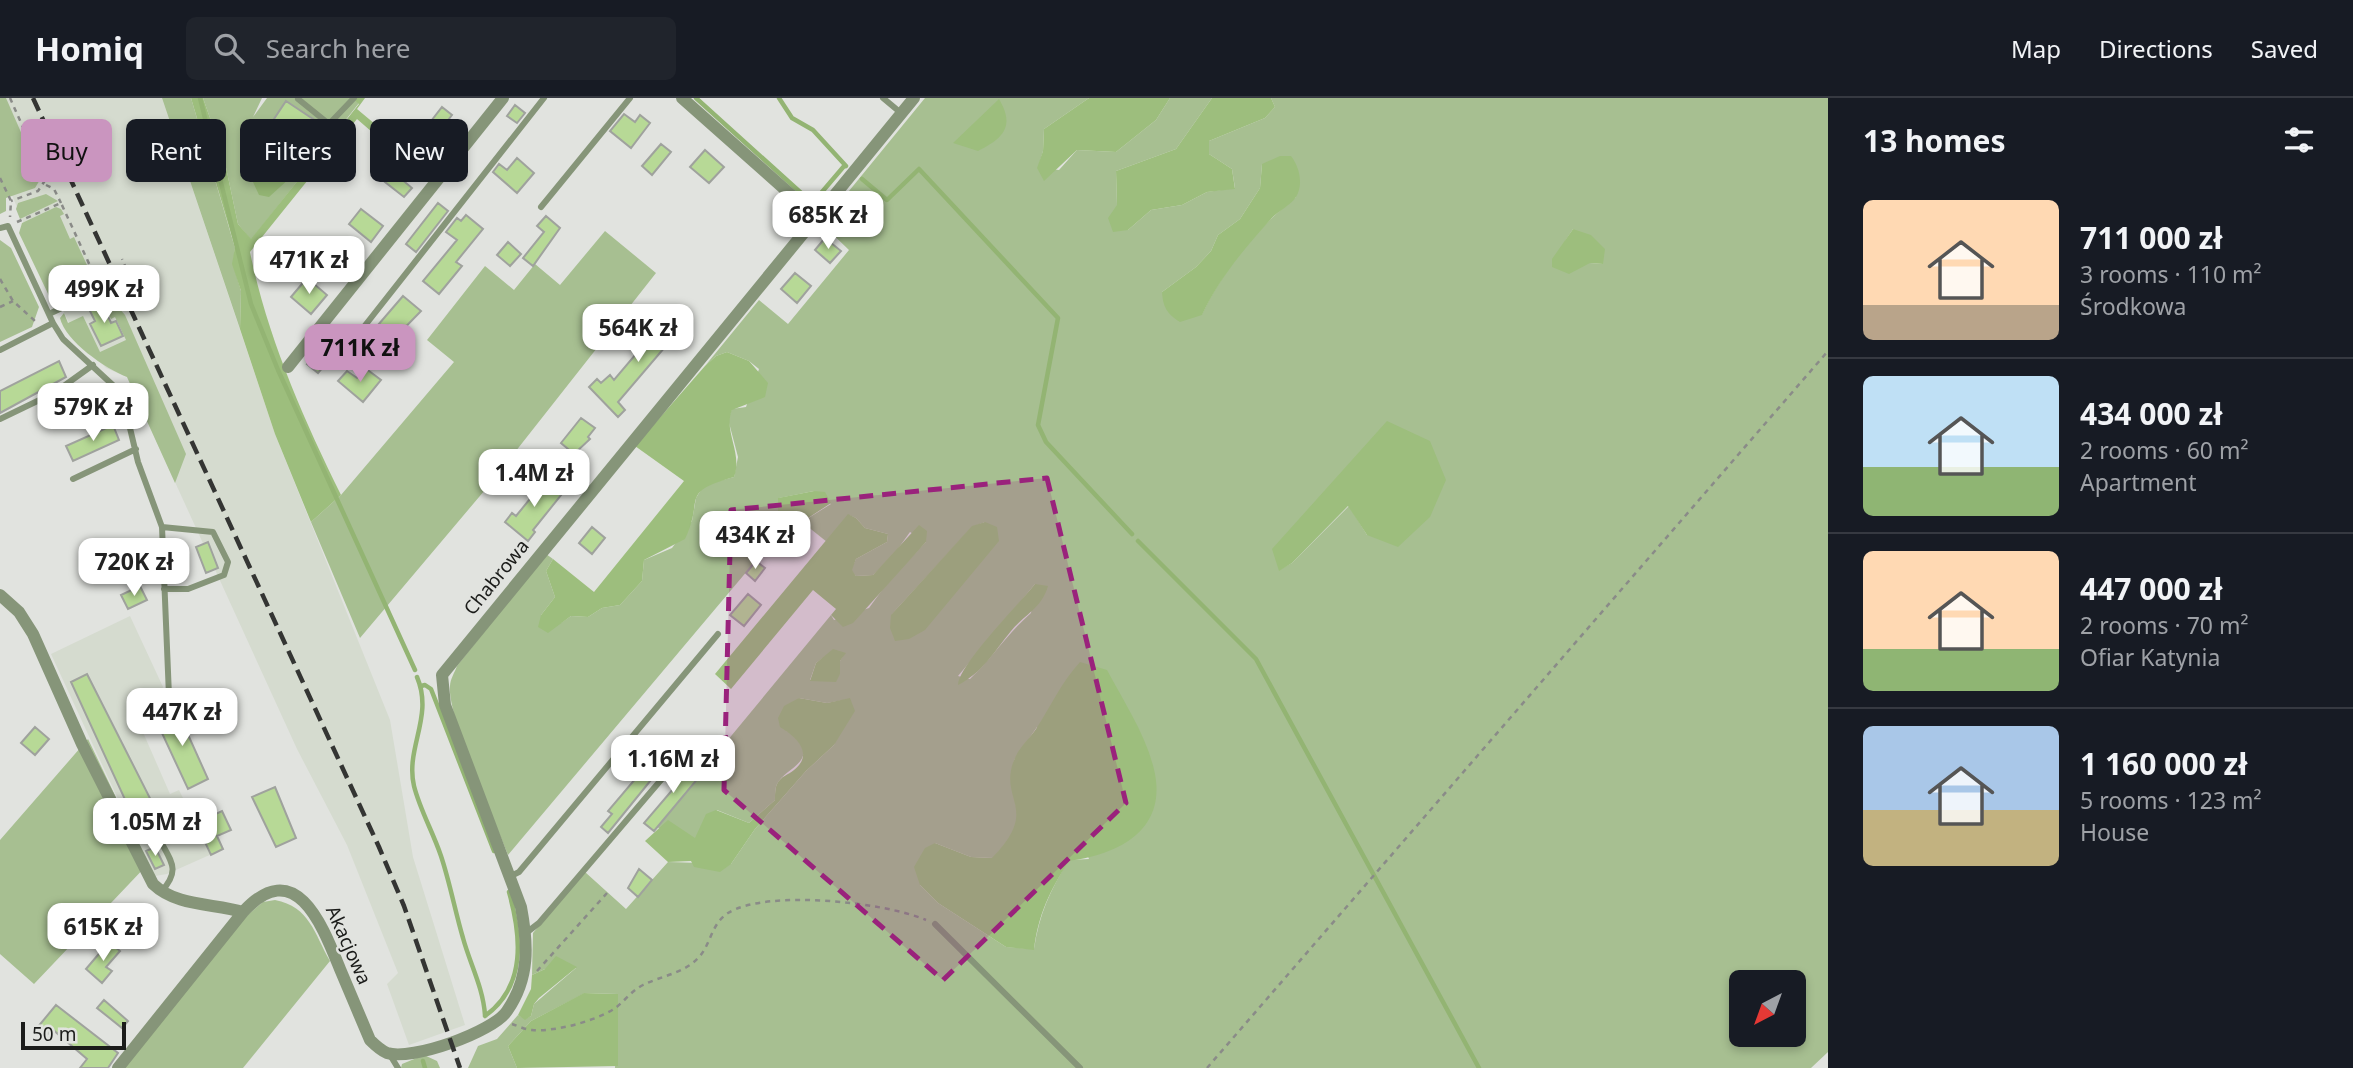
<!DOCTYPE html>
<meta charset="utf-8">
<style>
:root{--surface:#171b24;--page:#20242c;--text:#f1f3f6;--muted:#9ea1a6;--line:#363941;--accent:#ca95bf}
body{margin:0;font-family:"Noto Sans",sans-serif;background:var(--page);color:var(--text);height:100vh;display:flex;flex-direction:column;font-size:26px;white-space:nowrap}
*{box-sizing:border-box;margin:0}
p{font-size:23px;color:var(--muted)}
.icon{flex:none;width:38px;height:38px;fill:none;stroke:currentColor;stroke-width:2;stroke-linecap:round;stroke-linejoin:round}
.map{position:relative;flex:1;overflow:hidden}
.sheet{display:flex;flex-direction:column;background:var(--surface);width:525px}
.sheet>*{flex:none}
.banner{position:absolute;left:21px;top:21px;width:665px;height:63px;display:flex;gap:14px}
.needle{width:46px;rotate:221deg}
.controls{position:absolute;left:1729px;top:872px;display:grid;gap:14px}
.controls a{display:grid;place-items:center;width:77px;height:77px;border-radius:10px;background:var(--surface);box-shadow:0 4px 10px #0003;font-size:35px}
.scale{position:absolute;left:21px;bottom:18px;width:105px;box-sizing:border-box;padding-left:7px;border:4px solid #1b1c1a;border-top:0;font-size:19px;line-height:24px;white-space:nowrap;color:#1b1c1a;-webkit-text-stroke:5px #e1e3df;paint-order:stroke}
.price{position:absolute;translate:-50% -60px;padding:0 16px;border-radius:14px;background:#fff;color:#222;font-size:23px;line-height:46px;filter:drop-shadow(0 2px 4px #0008)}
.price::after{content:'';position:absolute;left:50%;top:42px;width:21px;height:16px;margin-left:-10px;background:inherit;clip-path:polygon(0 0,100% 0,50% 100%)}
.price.selected{background:var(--accent);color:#111}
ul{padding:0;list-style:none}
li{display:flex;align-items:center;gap:21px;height:175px;padding:0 35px}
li+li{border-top:2px solid var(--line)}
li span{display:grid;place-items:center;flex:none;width:196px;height:140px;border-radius:10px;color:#555}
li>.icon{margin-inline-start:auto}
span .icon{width:84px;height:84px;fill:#fffc;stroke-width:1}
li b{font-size:30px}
h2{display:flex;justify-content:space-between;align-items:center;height:84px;padding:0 35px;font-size:30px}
.tag{padding:0 24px;border-radius:10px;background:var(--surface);box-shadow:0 4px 10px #0003;font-size:24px;line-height:63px}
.tag.selected{background:var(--accent);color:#111}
header{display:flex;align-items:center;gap:42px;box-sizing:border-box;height:98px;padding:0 35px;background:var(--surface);border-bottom:2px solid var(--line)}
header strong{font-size:33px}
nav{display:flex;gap:38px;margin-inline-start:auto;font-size:24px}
.search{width:490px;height:63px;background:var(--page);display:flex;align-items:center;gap:18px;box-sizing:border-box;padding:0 24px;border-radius:10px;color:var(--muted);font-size:26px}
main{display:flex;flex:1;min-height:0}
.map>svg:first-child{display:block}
.built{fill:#d5dbcf}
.green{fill:#a7bf91;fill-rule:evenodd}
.forest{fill:#9dbe7d}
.water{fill:#93b473}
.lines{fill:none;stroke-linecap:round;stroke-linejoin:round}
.stream{stroke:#93b473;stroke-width:4.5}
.building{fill:#b7d996;stroke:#9fa29d;stroke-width:2}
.path{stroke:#8a8b88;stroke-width:2.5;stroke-dasharray:5 5;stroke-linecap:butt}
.lane{stroke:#869579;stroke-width:6}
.street{stroke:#869579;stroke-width:12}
.rail{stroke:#343533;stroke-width:4.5;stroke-dasharray:14 7;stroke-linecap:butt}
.marked{fill:#9a227c;fill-opacity:0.2;stroke:#9a227c;stroke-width:5;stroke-dasharray:14 9;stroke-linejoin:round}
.labels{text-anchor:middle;stroke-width:5;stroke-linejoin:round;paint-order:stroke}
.street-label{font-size:19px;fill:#1b1c1a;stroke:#e1e3df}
</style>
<header>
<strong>Homiq</strong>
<div class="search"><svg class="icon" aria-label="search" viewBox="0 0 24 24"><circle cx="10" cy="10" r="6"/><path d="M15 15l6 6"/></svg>Search here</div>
<nav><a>Map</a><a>Directions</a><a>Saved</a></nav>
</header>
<main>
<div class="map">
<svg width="1828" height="970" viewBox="0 0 1828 970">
<rect width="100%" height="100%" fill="#e1e3df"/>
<path class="built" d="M0 0H162L275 336 390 622 413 759 465 927 409 947 387 886 398 875 347 747 297 651 127 279 106 270 73 234 22 121 0 69Z
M130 518 163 589 157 600 138 610 135 616 170 696 179 692 188 710 202 704 223 751 167 776 155 778 148 766 51 556Z"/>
<path class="green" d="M0 0H6L41 80 35 90 6 100V113L0 116Z
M162 0H191L235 150 233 166 241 193 240 231Z
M203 0H262L253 19 267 0H352L359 5 251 142 238 126 224 60Z
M925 0H1089L1044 31 1043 53 1038 70 1059 72 1077 52 1116 54 1156 22 1170 0H1212L1176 51 1116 73 1117 107 1128 132 1151 112 1182 107 1207 94 1235 90 1232 71 1209 56V43L1265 20 1275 9 1271 0H1828V954L1811 970H615L618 896 585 895 531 923 508 948 517 970H468L478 948 497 941 518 917 525 921 531 918 534 906 576 870 545 871 532 877 533 835 585 774 626 811 668 764 731 766 755 731 806 673 834 647 849 601 827 605 799 600 786 633C793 634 794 637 798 643 816 664 784 671 777 686 775 690 775 697 775 702L749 725 717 712 695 741 656 729 831 517 834 522 869 510 888 484 926 444 910 434 892 459 873 477 856 478 851 472 856 461 887 444 888 436 865 430 856 420 849 417 827 444 802 424 831 406 814 393 779 400 778 418 785 428 508 757C495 723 447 618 450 588 450 581 455 574 457 568L546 456 553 461 546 473 555 499 541 517 561 525 571 518 588 519 602 510 620 507 642 483 644 462 672 450 692 423 696 400 704 387 734 379 738 359 728 321 732 311 746 309 759 271 749 263 727 254 716 258 705 268 759 202 788 226 849 152 822 126ZM1262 66 1296 99C1257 130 1224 171 1202 216L1162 194 1196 169 1211 153 1218 137 1240 121 1260 90ZM1573 131 1603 166 1590 165 1565 143ZM1387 324 1367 437 1349 408 1292 465 1279 472ZM985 424 891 517 972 429ZM1035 486 1031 515C1008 535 992 560 970 581L958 578ZM845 555 840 563V576L810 582 816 565 824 559ZM1037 629 1089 761 1069 762C1050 792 1039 817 1034 851L1006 849 938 805 920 787 935 745 971 759 993 760 1011 740 1018 720 1012 685 1014 662ZM1741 884H1794V936H1741Z
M46 96 58 103 20 121 16 111 18 105Z
M56 109 61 111 64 116 60 118 70 141 74 139 105 206 113 203 125 217 186 356 175 385 127 279C106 271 65 243 60 220L64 215 68 225 83 218 100 254 126 242 115 219 111 221 100 198 96 200 91 190 58 205 52 204 19 135 22 125Z
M605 133 656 175 490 386 360 540 311 424 341 397 454 264 427 242 485 168 514 192 535 166 560 187Z
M0 142 11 150 39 209 32 229 0 244Z
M88 641 148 766 34 886 0 856V742Z
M275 802C310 809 314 835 330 863L243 970H123L244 820 263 804Z
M424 957 437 963 440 970H401L402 966Z"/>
<path class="forest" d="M191 0H203L224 60 238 126 251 141 359 6 352 0H365L357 11 406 52 402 60 357 21 250 154C267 238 303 320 341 397L311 424 275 336 240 231 241 193 232 166 235 149Z
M1089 0H1170L1156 22 1116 54 1077 52 1044 83 1037 70 1043 53 1044 31Z
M1212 0H1271L1275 9 1265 20 1209 43V56L1232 71 1235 91 1207 94 1182 107 1151 112 1128 132 1113 134 1108 120 1117 107 1116 73 1176 51Z
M999 1C1015 28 1004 40 978 53L953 45Z
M1280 58H1291C1299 68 1304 86 1296 99 1291 107 1278 113 1272 120 1244 151 1220 179 1202 217L1180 224C1167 216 1163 209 1162 194L1196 169 1211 153 1218 137 1240 121 1260 90 1262 66Z
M1573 131 1591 137 1605 151 1603 166 1590 165 1569 176 1552 169V161Z
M727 254 749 263 768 285 765 299 732 312C723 333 743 355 734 379 678 395 705 400 685 441L644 462 642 483 620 507 602 510 588 519 571 518 548 535 538 529 541 517 555 499 546 473 553 461 594 494 684 383 635 348 705 268 716 258Z
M1387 323 1430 343 1446 382 1430 419 1398 449 1367 437 1348 408 1292 465 1279 473 1272 451Z
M814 393 825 394 831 405 802 424 794 418 785 428 778 418V400Z
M848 416 856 420 865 430 888 436 887 444 856 461 852 472 856 478 873 477 919 427 927 433 926 444 853 525 843 529 831 517 836 511 813 492 731 591 715 576Z
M985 424 997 429 999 443 925 532 909 541 895 543 890 530 891 517 972 428Z
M1035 486 1048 488C1042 510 1024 517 1011 533 994 554 982 575 958 587 958 568 1019 506 1035 486Z
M833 551 846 555 840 563V576L836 584 810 583 816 565Z
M1080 564 1107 572C1124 604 1148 640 1155 676 1166 734 1116 757 1069 763 1050 792 1038 817 1034 852L1006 849 938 805 920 787 914 769 925 750 935 745 971 759 992 760C1041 710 998 703 1014 662 1018 651 1029 641 1036 631 1051 608 1061 585 1080 564Z
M799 600 827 605 850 600 855 613 834 647 806 673 755 731 731 766 720 774 694 769 691 763 668 764 645 743 668 722 695 740 706 716 716 712 749 725 775 702C775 697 775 690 777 686 781 678 788 677 794 672 815 655 795 638 780 629L778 620 784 608Z
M556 858 577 869 539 900 534 906 531 918 525 922 518 917 531 891 532 877 545 871Z
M584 895 618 896V968L517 970 508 948 531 923Z"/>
<path class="water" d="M285 62 292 67 290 80 269 99 259 97 253 84C255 66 270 64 285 62Z"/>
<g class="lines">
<path class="stream" d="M200 0 251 206 278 272 415 572
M696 0 810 103 816 101 845 67
M779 0 792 20 813 32 846 68
M862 81 887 102 919 71 1058 220 1038 327 1046 344 1132 436
M1138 443 1256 561 1479 970
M417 579C434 619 405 650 414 688 420 712 433 734 441 758 450 785 455 813 463 840 470 866 483 889 485 917
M421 588 425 587 431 591 494 753
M485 918C527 888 521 837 509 794
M423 963 425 970"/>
</g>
<path class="building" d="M286 3 316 23 305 42 292 32 277 51 262 39Z
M515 7 525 15 517 25 507 18Z
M442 9 452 17 438 35 428 27Z
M624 16 635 24 640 17 650 25 631 50 610 33Z
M661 46 671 54 652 77 642 68Z
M705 52 724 69 709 85 690 69Z
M517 60 534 75 517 95 493 74 499 66 507 72Z
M393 74 412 90 404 99 385 84Z
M438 105 448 113 416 154 406 146Z
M361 111 383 128 371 144 349 126Z
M466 117 483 131 456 164 462 168 439 196 423 183 457 142 446 134 457 120 461 123Z
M546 118 560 130 533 168 523 160 544 134 537 128Z
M825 140 841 153 830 165 815 152Z
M508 144 521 156 510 168 497 157Z
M795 175 811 188 797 205 781 191Z
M307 180 327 197 311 216 291 199Z
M403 198 421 213 385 250 373 240 381 230 378 227Z
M101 203 111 225 116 223 123 238 101 248 90 226 95 223 88 209Z
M675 210 688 222 618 304 625 312 618 319 589 289 597 281 601 285 610 277 614 282Z
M324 246 335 255 318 275 307 266Z
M59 263 66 279 0 315V293Z
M365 270 381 282 363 304 338 283 347 273 357 280Z
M581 320 595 330 588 339 590 341 574 356 561 345Z
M113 327 119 342 73 363 66 348Z
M517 352 527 360 500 392 491 384Z
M540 378 562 396 533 432 535 434 528 443 505 424 512 415 516 418 534 396 529 392Z
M788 425 796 432 781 451 772 444Z
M592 429 605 440 592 456 579 445Z
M208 444 218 470 206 475 196 449Z
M142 448 154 474 129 485 122 463 127 460 125 456Z
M756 463 765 470 755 483 746 475Z
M99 467 105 479 94 484 88 472Z
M140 488 147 502 128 511 121 497Z
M748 496 761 507 744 528 730 517Z
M87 576 161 722 139 732 71 584Z
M176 610 208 681 188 691 155 620Z
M35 629 49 641 35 657 21 645Z
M677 667 684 672 687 668 700 678 654 733 644 725 674 690 667 684Z
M642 673 651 682 608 735 601 729 612 716 608 713Z
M275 689 296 740 276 749 252 699Z
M222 713 231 732 217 738 223 751 211 757 196 725Z
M155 749 164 767 155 771 146 753Z
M639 771 652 782 638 799 628 790Z
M109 844 120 853 106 869 112 873 102 885 86 871Z
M104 902 128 923 122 930 97 910Z
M56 907 118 955 108 970H80L87 961 52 931 46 938 37 930Z"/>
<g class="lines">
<path class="path" d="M10 0 46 81 38 93 11 103
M0 80 11 103 10 119
M46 87 54 91 61 105
M17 124 61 105 98 185
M0 181 13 203 35 223
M104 198 106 203 114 200 117 207 121 205 118 198 130 192 134 200 138 198 122 161
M0 209 13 203
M537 873 607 795
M512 926C518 928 526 932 532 932 555 934 595 923 614 911 624 904 631 893 643 887 661 878 685 875 699 859 711 846 711 826 728 815 767 791 884 804 926 822
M1207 970 1828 253"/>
<path class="lane" d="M883 0 901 15
M298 1 329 26 354 0
M541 109 630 0
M0 130 8 128 53 225 0 252
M49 216 93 195
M53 225 63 241 116 290 125 309 138 364 162 429 169 598 141 615
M352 244 544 0
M0 321 54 295 93 267
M73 381 136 351
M162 429 213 434 228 464 224 477 188 491H164
M157 736C169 762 183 770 161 794
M509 779 519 774 718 536
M935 826 1080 970
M526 835 539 825 672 669
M390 957 398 970"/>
<path class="street" d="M682 0 816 119
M288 269 503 0
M0 497 19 514 33 536 82 646 153 786C177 809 213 805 243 814
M118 970 243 814C296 756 323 829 340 871 350 895 360 918 370 942 375 947 380 952 387 955 412 963 493 934 507 913 530 880 528 846 521 809L445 607 442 577 914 0"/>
<path class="rail" d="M33 0 379 749 404 808 460 970"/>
</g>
<path class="marked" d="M1047 380 1126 705 943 882 724 692 731 412Z"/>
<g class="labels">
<g class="street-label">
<text transform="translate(496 479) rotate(-51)" y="7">Chabrowa</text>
<text transform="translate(349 847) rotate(66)" y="7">Akacjowa</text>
</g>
</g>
</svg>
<div class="controls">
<a><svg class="needle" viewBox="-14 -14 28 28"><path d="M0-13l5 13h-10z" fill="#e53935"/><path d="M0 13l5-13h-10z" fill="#9ea1a6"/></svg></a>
</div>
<div class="scale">50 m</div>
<b class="price" style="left:828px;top:153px">685K zł</b>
<b class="price" style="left:309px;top:198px">471K zł</b>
<b class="price" style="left:104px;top:227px">499K zł</b>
<b class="price" style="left:638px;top:266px">564K zł</b>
<b class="price selected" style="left:360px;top:286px">711K zł</b>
<b class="price" style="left:93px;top:345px">579K zł</b>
<b class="price" style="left:534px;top:411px">1.4M zł</b>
<b class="price" style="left:755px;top:473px">434K zł</b>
<b class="price" style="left:134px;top:500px">720K zł</b>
<b class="price" style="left:182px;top:650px">447K zł</b>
<b class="price" style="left:673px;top:697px">1.16M zł</b>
<b class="price" style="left:155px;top:760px">1.05M zł</b>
<b class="price" style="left:103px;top:865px">615K zł</b>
<div class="banner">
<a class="tag selected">Buy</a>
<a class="tag">Rent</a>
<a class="tag">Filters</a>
<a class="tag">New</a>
</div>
</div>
<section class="sheet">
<h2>13 homes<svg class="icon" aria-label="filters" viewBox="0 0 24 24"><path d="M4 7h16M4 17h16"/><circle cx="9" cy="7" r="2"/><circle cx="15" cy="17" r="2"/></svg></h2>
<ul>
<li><span style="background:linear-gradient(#ffd9b3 75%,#b9a48a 0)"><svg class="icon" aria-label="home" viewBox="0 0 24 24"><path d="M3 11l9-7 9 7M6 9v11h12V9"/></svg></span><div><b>711 000 zł</b><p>3 rooms · 110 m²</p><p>Środkowa</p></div></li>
<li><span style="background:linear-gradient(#bfe0f5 65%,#8fb573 0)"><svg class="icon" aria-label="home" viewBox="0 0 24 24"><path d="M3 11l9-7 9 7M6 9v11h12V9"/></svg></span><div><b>434 000 zł</b><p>2 rooms · 60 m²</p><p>Apartment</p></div></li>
<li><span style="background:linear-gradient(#ffd9b3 70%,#8fb573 0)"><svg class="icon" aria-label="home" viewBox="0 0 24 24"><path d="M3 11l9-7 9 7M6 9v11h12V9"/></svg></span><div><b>447 000 zł</b><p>2 rooms · 70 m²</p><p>Ofiar Katynia</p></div></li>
<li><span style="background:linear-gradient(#a9c7e8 60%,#c2b280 0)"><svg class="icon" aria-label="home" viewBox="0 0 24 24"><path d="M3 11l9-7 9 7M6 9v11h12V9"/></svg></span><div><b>1 160 000 zł</b><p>5 rooms · 123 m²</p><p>House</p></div></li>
</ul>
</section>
</main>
